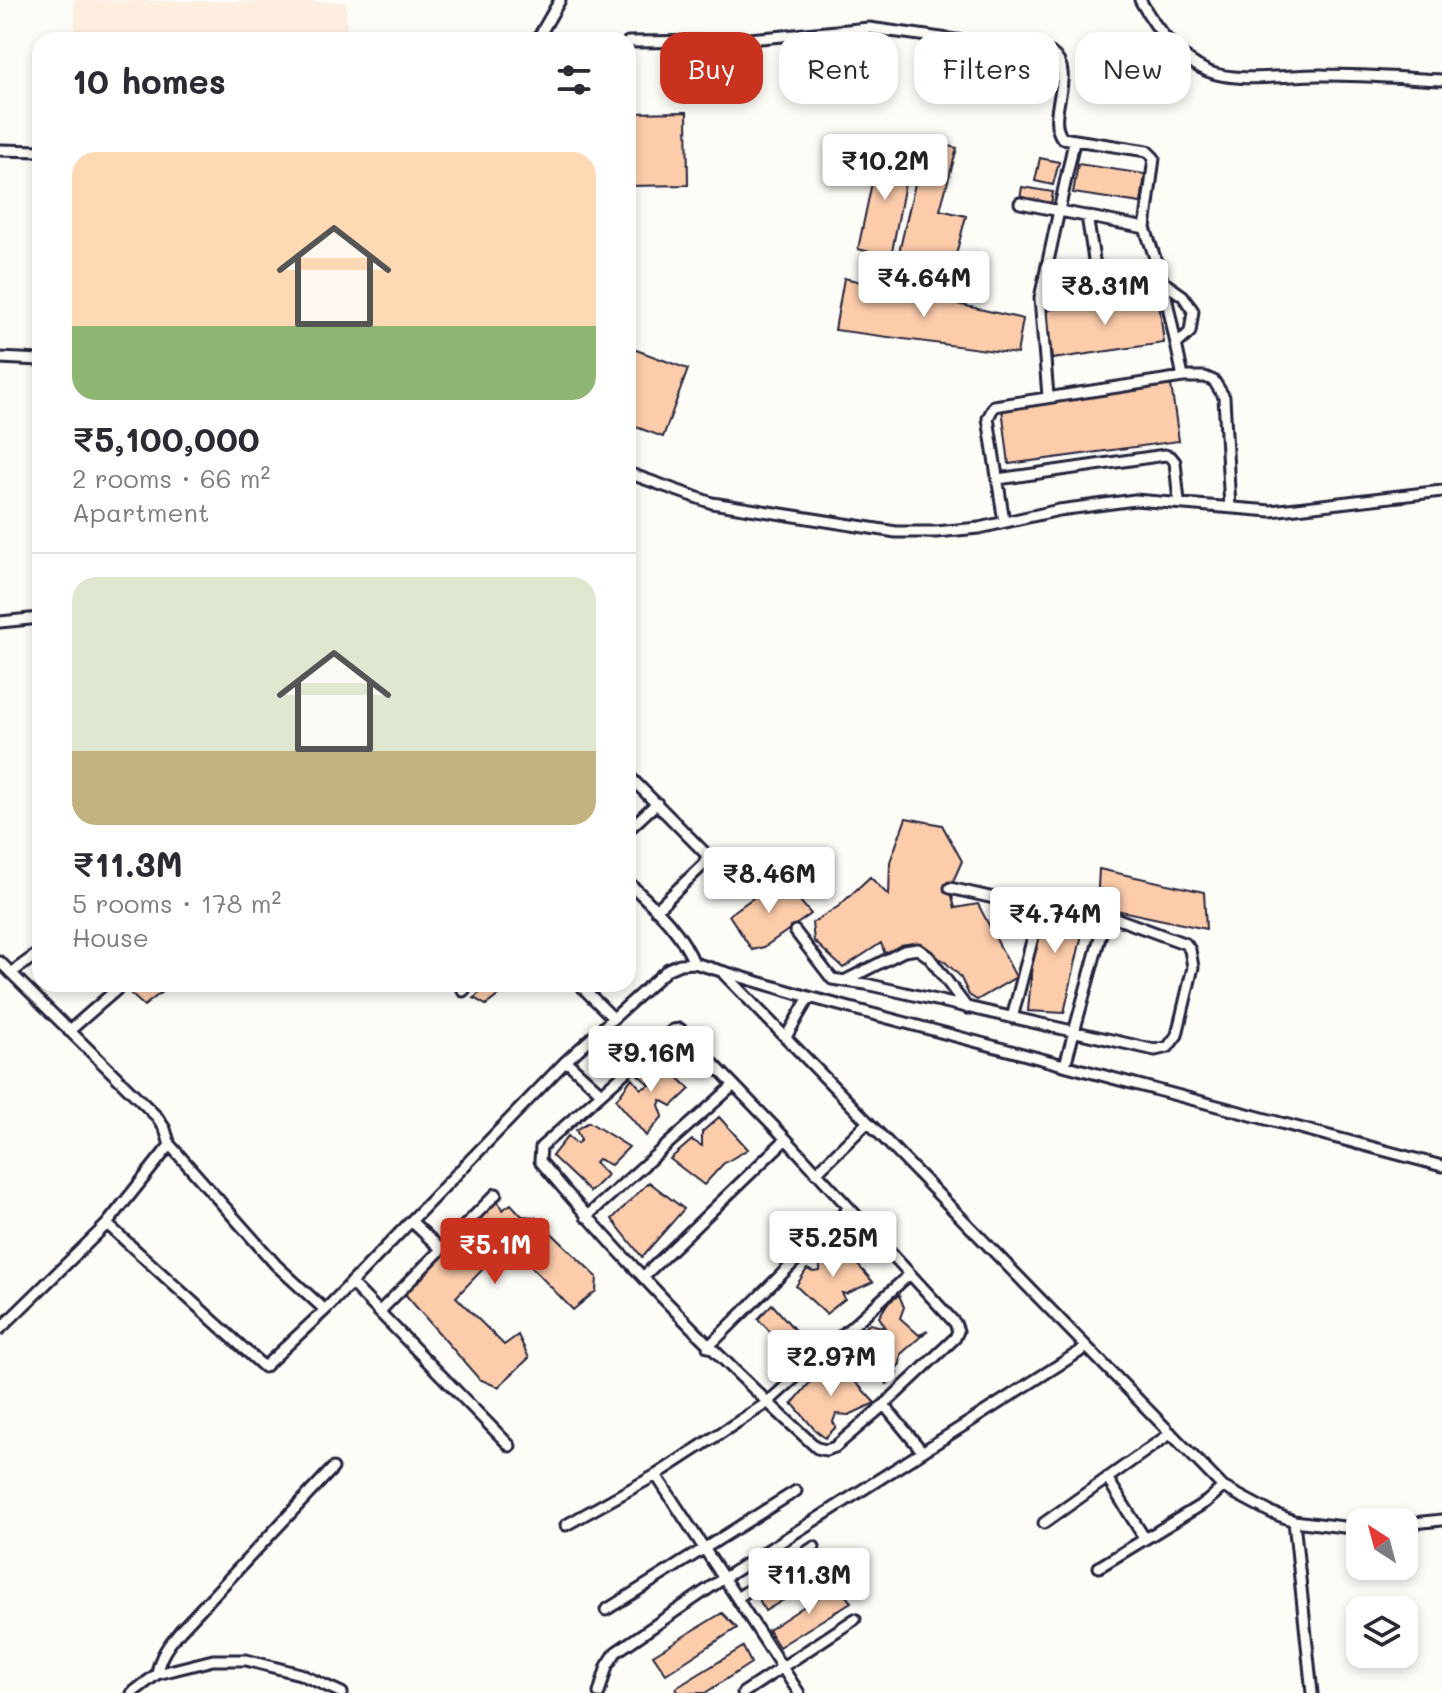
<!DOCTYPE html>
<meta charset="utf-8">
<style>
:root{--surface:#fff;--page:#f2f2f3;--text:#2b2b33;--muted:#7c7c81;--line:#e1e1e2;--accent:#c8321e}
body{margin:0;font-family:Mali,sans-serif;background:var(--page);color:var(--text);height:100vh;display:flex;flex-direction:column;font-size:30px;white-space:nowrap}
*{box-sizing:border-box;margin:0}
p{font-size:26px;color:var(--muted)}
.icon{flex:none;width:44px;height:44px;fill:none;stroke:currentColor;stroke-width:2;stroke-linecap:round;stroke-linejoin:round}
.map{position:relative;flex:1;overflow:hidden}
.panel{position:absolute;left:32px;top:32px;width:604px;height:960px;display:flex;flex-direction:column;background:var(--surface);border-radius:24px;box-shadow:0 4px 12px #0003}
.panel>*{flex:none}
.guide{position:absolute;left:660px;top:32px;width:662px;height:72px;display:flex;gap:16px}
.needle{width:52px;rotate:324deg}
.fabs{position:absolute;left:1346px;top:1508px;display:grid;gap:16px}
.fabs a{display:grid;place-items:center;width:72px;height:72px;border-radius:16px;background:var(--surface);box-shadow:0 4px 12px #0003;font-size:40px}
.price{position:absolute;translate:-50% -68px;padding:0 18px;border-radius:8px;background:#fff;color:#222;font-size:26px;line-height:52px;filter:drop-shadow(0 2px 4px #0008)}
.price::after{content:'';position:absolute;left:50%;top:48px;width:24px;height:18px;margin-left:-12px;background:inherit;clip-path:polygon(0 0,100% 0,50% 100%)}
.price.current{background:var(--accent);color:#fff}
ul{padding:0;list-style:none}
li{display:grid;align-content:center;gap:16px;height:424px;padding:0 40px}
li+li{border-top:2px solid var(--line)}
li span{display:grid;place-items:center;height:248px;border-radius:24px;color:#555}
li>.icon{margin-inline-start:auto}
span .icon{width:144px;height:144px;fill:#fffc;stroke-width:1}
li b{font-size:34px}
h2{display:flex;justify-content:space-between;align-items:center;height:96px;padding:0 40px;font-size:34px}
.chip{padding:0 28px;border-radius:24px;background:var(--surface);box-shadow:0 4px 12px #0003;font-size:28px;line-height:72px}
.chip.current{background:var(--accent);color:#fff}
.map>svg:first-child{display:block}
.built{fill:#fdeee0}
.building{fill:#fcccab;stroke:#22223b;stroke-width:2}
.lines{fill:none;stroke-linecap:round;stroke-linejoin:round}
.lane-casing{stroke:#22223b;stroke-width:15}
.lane{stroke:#fdfcf7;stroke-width:9}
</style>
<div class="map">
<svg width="1442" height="1693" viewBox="0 0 1442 1693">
<rect width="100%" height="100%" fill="#fdfcf7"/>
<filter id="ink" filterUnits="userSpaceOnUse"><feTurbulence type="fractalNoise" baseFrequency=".0125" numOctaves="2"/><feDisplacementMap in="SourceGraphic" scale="16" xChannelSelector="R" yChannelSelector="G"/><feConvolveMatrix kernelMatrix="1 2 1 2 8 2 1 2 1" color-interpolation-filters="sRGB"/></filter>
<g filter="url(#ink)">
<path class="built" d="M74 0 346 2 347 40H70L75 39Z"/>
<path class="building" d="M687 112 688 185 628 186V113Z
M925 141 957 148 940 210 966 216 953 266 901 253 900 248Z
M879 149 911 152 891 257 858 249Z
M1040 158 1059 162 1053 185 1035 181Z
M1078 164 1145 174 1141 203 1073 193Z
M1022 187 1053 192 1051 204 1020 199Z
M844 278 1023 319 1017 354 835 330Z
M1158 295 1164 343 1052 359 1046 310Z
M628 347 688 369 663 437 628 424Z
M1171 385 1179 441 1009 464 1002 408Z
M906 818 942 825 962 861 950 888 955 908 978 904 1016 977 977 1000 969 995 960 976 943 960 921 951 902 945 886 957 881 943 843 968 814 941 812 923 839 906 870 877 889 896 890 862Z
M1099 869 1204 892 1206 929 1097 906Z
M781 878 811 914 764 947 752 950 729 915Z
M1038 900 1088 908 1064 1013 1028 1011Z
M120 984H172L144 1006Z
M489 984H505L508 988 486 1005 474 998Z
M654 1054 690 1089 672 1106 661 1100 659 1105 663 1116 646 1136 616 1100 632 1078 641 1089 650 1085 637 1074Z
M719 1117 748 1149 723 1164 704 1185 670 1159 692 1140 702 1146V1132Z
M589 1122 629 1147 611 1165 598 1159 595 1162 607 1175 590 1192 552 1156 568 1136 577 1144 581 1140 576 1130Z
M649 1182 684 1209 642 1257 612 1219Z
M497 1199 502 1210 511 1204 522 1216 535 1217 597 1277 596 1291 573 1310 508 1243 456 1297 504 1345 518 1335 529 1358 498 1387 479 1379 404 1293Z
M832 1245 844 1249 873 1282 846 1294 842 1293 845 1299 826 1314 796 1286 807 1269 813 1272 820 1271V1256Z
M899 1295 904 1307 900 1318 919 1335 928 1330 901 1354 900 1364 895 1370 898 1374 887 1384 879 1372 853 1344 851 1345 852 1337 870 1324 886 1328 879 1317 887 1304Z
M772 1304 807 1344 794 1357 758 1319Z
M834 1359 875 1403 849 1415 836 1414 833 1422 836 1427 825 1438 815 1430 793 1404 791 1405 812 1380Z
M819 1552 834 1571 805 1586 795 1578 777 1590 785 1599 765 1611 759 1599 771 1580 785 1578Z
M837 1585 851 1602 779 1647 768 1630Z
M722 1613 737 1628 666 1674 653 1655Z
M743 1647 751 1663 705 1693H679L676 1688Z"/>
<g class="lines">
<g class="lane-casing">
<path id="lane" d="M1140 0C1155 27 1178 58 1207 71 1237 84 1291 74 1324 75 1364 75 1403 78 1442 80
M537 40 560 0
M628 42 728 41 869 28 1051 53C1079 73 1044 114 1062 138L1147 151 1154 158 1145 228 1163 282 1183 377
M0 150 40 151
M1020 203 1145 228
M1087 216 1099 291
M1040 298 1163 282 1183 296 1193 311 1190 332 1176 345
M0 358 40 360
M1048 396 1040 298 1074 142
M628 473 712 503 896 532H936L979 528 1059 510 1135 500 1271 511 1442 491
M998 479 1165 455 1171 457 1175 462 1179 502
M1004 522 988 418 994 406 1183 377H1205L1214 381 1224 397 1230 508
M0 622 40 618
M628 775 707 855 704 864 656 910
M628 830 657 803
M628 882C654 907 680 929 694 963
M950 888 1029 906 1036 914 1035 929 1012 1018
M795 931 832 979 866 984 1155 1050 1168 1047 1177 1035 1193 967 1190 950 1186 944 1118 919H1112L1103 926 1065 1065
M0 962 157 1117 165 1129 170 1145 107 1224
M11 973 40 952
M724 974 1223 1487 1270 1512 1294 1521 1360 1529
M844 981 904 951 918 949 929 957 967 1008
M579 984 613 1018
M463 991 470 984
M680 1029 786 1139 955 1323 958 1331 955 1338 884 1405 835 1447 826 1450 817 1448C718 1358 625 1263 540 1161L541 1147 673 1030Z
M69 1031 123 984
M786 1037 809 997
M566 1061 600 1092
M170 1145 276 1265 325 1310
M816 1173 868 1122
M586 1217 734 1085
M411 1221 441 1249
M643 1277 786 1139
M351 1283 510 1446
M379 1312 496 1194
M0 1329 107 1224 264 1367 325 1310 566 1061 668 969 680 964 694 963 809 997 1442 1166
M708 1347 849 1208
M884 1405 922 1451
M656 1475 799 1693
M1107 1478 1145 1539
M1294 1521 1312 1693
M1044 1523 1171 1433
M1404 1524 1442 1520
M566 1525 656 1475 767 1403 910 1274
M1099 1567 1206 1502 1223 1487
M737 1598 814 1547
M606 1610 796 1491
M157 1674C159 1657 169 1644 180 1631L333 1468
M132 1693 157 1674 213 1660H246L300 1674 342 1693
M599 1693 607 1666 616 1652 724 1578 1087 1347
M743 1693 855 1619"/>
</g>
<use href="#lane" class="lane"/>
</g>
</g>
</svg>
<div class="fabs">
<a><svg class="needle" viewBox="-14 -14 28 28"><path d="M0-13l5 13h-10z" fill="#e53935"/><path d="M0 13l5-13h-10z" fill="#7c7c81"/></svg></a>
<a><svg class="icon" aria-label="layers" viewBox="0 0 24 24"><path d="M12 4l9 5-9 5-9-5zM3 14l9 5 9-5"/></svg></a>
</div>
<b class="price" style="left:885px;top:202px">₹10.2M</b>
<b class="price" style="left:924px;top:319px">₹4.64M</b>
<b class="price" style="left:1105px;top:327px">₹8.31M</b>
<b class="price" style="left:769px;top:915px">₹8.46M</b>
<b class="price" style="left:1055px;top:955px">₹4.74M</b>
<b class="price" style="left:651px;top:1094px">₹9.16M</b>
<b class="price" style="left:833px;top:1279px">₹5.25M</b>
<b class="price current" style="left:495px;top:1286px">₹5.1M</b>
<b class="price" style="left:831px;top:1398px">₹2.97M</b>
<b class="price" style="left:809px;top:1616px">₹11.3M</b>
<div class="guide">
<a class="chip current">Buy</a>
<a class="chip">Rent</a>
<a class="chip">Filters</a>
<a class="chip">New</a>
</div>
<section class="panel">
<h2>10 homes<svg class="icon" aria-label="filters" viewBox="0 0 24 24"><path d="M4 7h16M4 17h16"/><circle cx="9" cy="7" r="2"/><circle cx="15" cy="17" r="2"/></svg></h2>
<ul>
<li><span style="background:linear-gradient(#ffd9b3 70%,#8fb573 0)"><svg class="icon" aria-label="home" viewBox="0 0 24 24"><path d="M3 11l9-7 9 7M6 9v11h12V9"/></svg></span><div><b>₹5,100,000</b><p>2 rooms · 66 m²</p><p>Apartment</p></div></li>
<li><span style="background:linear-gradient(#dfe7d0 70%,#c2b280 0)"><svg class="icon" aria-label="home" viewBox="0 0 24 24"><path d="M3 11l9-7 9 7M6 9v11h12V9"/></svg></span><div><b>₹11.3M</b><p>5 rooms · 178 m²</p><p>House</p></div></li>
</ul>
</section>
</div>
